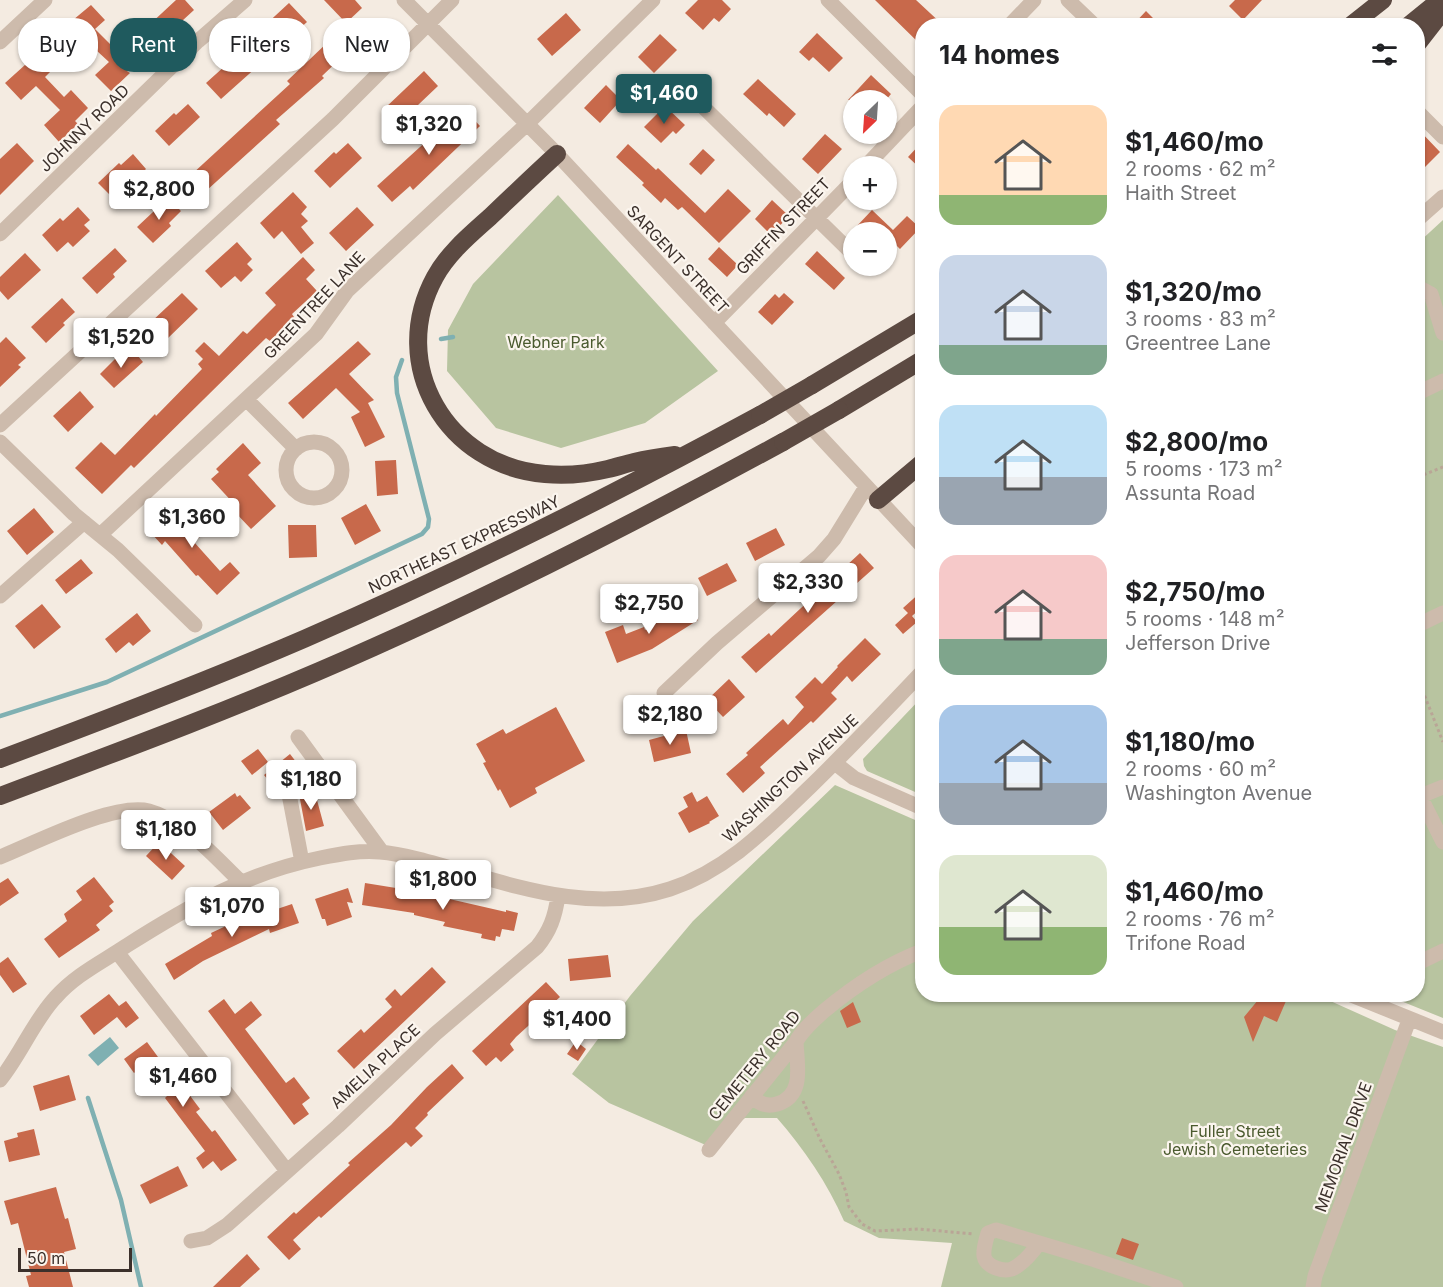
<!DOCTYPE html>
<meta charset="utf-8">
<style>
:root{--surface:#fff;--page:#f2f2f2;--text:#202124;--muted:#757577;--accent:#1f5a5e}
body{margin:0;font-family:Inter,sans-serif;background:var(--page);color:var(--text);height:100vh;display:flex;flex-direction:column;font-size:22px;white-space:nowrap}
*{box-sizing:border-box;margin:0}
p{font-size:20px;color:var(--muted)}
.icon{flex:none;width:33px;height:33px;fill:none;stroke:currentColor;stroke-width:2;stroke-linecap:round;stroke-linejoin:round}
.map{position:relative;flex:1;overflow:hidden}
.details{position:absolute;left:915px;top:18px;width:510px;height:984px;display:flex;flex-direction:column;background:var(--surface);border-radius:24px;box-shadow:0 2px 4px #0004}
.details>*{flex:none}
.hud{position:absolute;left:18px;top:18px;width:570px;height:54px;display:flex;gap:12px}
.needle{width:39px;rotate:205deg}
.controls{position:absolute;left:843px;top:90px;display:grid;gap:12px}
.controls a{display:grid;place-items:center;width:54px;height:54px;border-radius:50%;background:var(--surface);box-shadow:0 2px 4px #0004;font-size:30px}
.scale{position:absolute;left:18px;bottom:15px;width:114px;box-sizing:border-box;padding-left:6px;border:3px solid #3b302b;border-top:0;font-size:16px;line-height:21px;white-space:nowrap;color:#3b302b;-webkit-text-stroke:4px #fbf5ee;paint-order:stroke}
.price{position:absolute;translate:-50% -51px;padding:0 14px;border-radius:6px;background:#fff;color:#222;font-size:20px;line-height:39px;filter:drop-shadow(0 2px 3px #0008)}
.price::after{content:'';position:absolute;left:50%;top:36px;width:18px;height:14px;margin-left:-9px;background:inherit;clip-path:polygon(0 0,100% 0,50% 100%)}
.price.current{background:var(--accent);color:#fff}
ul{padding:0;list-style:none}
li{display:flex;align-items:center;gap:18px;height:150px;padding:0 24px}
li span{display:grid;place-items:center;flex:none;width:168px;height:120px;border-radius:18px;color:#555}
li>.icon{margin-inline-start:auto}
span .icon{width:72px;height:72px;fill:#fffc;stroke-width:1}
li b{font-size:26px}
h2{display:flex;justify-content:space-between;align-items:center;height:72px;padding:0 24px;font-size:26px}
.pill{padding:0 21px;border-radius:24px;background:var(--surface);box-shadow:0 2px 4px #0004;font-size:21px;line-height:54px}
.pill.current{background:var(--accent);color:#fff}
.map>svg:first-child{display:block}
.green{fill:#b8c4a0}
.water{fill:#7fb0b2}
.lines{fill:none;stroke-linecap:round;stroke-linejoin:round}
.stream{stroke:#7fb0b2;stroke-width:4.5}
.building{fill:#c8694b}
.path{stroke:#b9a596;stroke-width:3;stroke-dasharray:3 3;stroke-linecap:butt}
.minor{stroke:#cdbbac;stroke-width:15}
.highway{stroke:#5c4a42;stroke-width:18}
.highway-bridge{stroke:#5c4a42;stroke-width:18}
.labels{text-anchor:middle;stroke-width:4.5;stroke-linejoin:round;paint-order:stroke}
.street-label{font-size:16px;fill:#3b302b;stroke:#fbf5ee}
.park-label{font-size:16px;fill:#4a5a2e;stroke:#fbf5ee}
</style>
<div class="map">
<svg width="1443" height="1287" viewBox="0 0 1443 1287">
<rect width="100%" height="100%" fill="#f4ebe1"/>
<path class="green" d="M558 195 718 371 645 423 561 448 496 428 447 371 448 330 473 284Z
M1443 220V1018L1386 995 1418 994V243Z
M922 697V795L867 771 864 766 863 759Z
M835 785 922 823V994L1317 995 1395 1030 1443 1047V1287H941L952 1243 879 1238 844 1221C828 1184 804 1149 777 1118H745L708 1146 609 1103 572 1074 630 996 693 921Z"/>
<path class="water" d="M110 1037 119 1048 98 1066 88 1055Z"/>
<g class="lines">
<path class="stream" d="M441 339 453 337
M0 716 107 682 422 534 428 527 429 519 397 393 396 377 402 360
M88 1098 121 1200 141 1287"/>
</g>
<path class="building" d="M176 0H185L194 10 182 21 184 24 164 43 148 26Z
M324 0H355L362 8 346 23Z
M698 0H722L731 9 719 22 714 18 703 30 685 13Z
M875 0H916L944 26H922V46Z
M1235 0H1262L1243 20 1229 6Z
M289 3 307 22 221 99 206 83 226 65 228 67 241 54 242 56 267 33 262 28Z
M91 5 105 20 95 29 113 47 117 43 122 49 129 43 142 57 127 71 130 73 111 91 95 75 109 62 84 39 76 46 61 30Z
M1146 11 1161 26H1132Z
M566 13 581 30 552 56 537 39Z
M817 33 843 58 829 72 813 57 809 61 799 52Z
M660 34 677 50 654 73 638 57Z
M329 41 343 56 322 76 324 78 276 120 280 124 206 191 191 175 290 84 287 81Z
M36 55 51 71 45 77 64 97 71 90 88 108 75 121 78 124 59 142 44 125 60 110 36 86 21 100 5 83Z
M424 71 438 86 398 124 384 109Z
M871 75 891 94 886 100H848Z
M758 79 796 114 784 127 769 113 767 116 743 94Z
M606 85 621 100 600 123 584 108Z
M188 104 200 117 169 146 155 131 174 113 176 115Z
M665 106 685 125 676 134 673 131 661 143 644 127Z
M463 108 480 126 413 190 410 186 392 202 377 186Z
M1418 129 1440 152 1418 174Z
M825 134 842 149 818 174 802 159Z
M922 142V170L908 157Z
M17 143 34 161 0 195V159Z
M348 143 362 158 330 188 314 171 334 152 336 154Z
M628 144 656 170 658 168 705 213 728 189 751 211 719 243 682 207 678 210 665 198 661 203 642 185 644 183 616 157Z
M703 149 715 160 701 175 689 164Z
M133 154 146 169 114 199 98 183 119 163 121 165Z
M293 192 307 207 301 214 308 221 301 227 314 243 301 254 282 231 274 239 260 223Z
M168 198 181 211 169 223 171 226 153 243 137 227Z
M772 200 789 216 771 235 755 219Z
M78 207 90 220 84 225 90 231 73 247 68 242 57 252 42 235 60 218 63 221Z
M357 207 374 225 346 251 329 233Z
M872 210 893 230 907 216 920 228 900 249 887 236 890 232H862L856 227Z
M237 242 252 259 247 264 253 270 241 282 235 276 221 288 205 271Z
M719 247 738 265 727 277 708 259Z
M115 248 127 261 113 274 115 277 97 294 82 278Z
M817 251 845 278 834 290 805 264Z
M25 253 41 270 8 300 0 291V277Z
M303 257 315 270 306 279 317 291 292 314 294 317 270 341 266 338 134 468 131 465 102 494 75 468 101 442 115 455 155 414 156 416 202 369 198 364 203 359 195 351 204 342 219 356 243 331 247 334 276 305 265 293Z
M182 293 198 309 167 339 151 322Z
M784 293 794 302 772 325 758 312 775 294 779 298Z
M62 298 75 312 63 323 65 325 46 343 31 327Z
M6 337 26 358 18 365 21 367 0 387V343Z
M358 341 371 354 349 374 374 400 368 403 385 437 365 447 351 417 360 412 336 388 303 419 288 403Z
M132 349 143 362 114 388 100 374 116 358 119 361Z
M80 391 94 407 68 432 53 416Z
M243 443 261 463 248 475 276 506 251 529 232 509 236 506 211 479 219 472 216 469Z
M396 460 398 494 377 496 375 461Z
M177 504 204 533 194 542 220 571 230 562 240 573 217 595 198 575 196 576 165 541 162 545 150 532 162 522 160 520Z
M366 504 381 531 355 545 341 518Z
M34 508 54 532 27 555 7 531Z
M288 525H316L317 557 289 558Z
M776 528 785 545 755 561 746 543Z
M860 553 874 568 756 673 741 657 769 633 771 636Z
M81 559 93 573 66 594 55 580Z
M727 563 737 581 707 596 698 578Z
M922 591V607L912 616 917 622 903 634 895 625 908 613 903 608Z
M42 604 61 627 34 649 15 626Z
M687 604 698 620 652 649 617 663 605 632 623 625 626 634 644 627 645 630Z
M137 613 151 631 133 646 129 642 116 653 105 639Z
M865 638 881 654 852 682 847 676 831 693 837 699 813 723 811 721 760 767 765 773 743 793 726 774 748 755 746 753 783 719 788 725 804 707 795 697 815 677 822 684 838 667 837 666Z
M729 679 745 697 723 717 707 700Z
M556 707 585 761 535 788 537 793 510 808 500 789 498 791 483 763 486 762 476 744 503 729 506 734Z
M686 730 691 753 654 762 649 740Z
M258 749 268 762 252 775 241 761Z
M290 754 300 767 282 782 276 790 264 775Z
M314 789 324 826 306 831 299 794Z
M692 792 697 802 707 796 719 816 709 822 710 823 689 833 678 813 688 807 683 797Z
M235 793 237 797 240 795 251 808 223 830 209 812Z
M159 842 185 866 172 880 146 856Z
M94 877 114 902 109 906 113 911 96 925 100 930 59 958 44 939 67 921 64 914 82 900 76 891Z
M8 878 19 893 0 906V883Z
M365 883 396 888 395 893 418 897 419 892 506 912V910L518 913 514 931 502 929 500 937 496 936 495 941 481 938 482 934 443 926 445 922 414 915V913L362 905Z
M348 888 353 903 347 902 352 917 327 926 325 919H322L315 899Z
M292 904 299 923 270 933 269 929 203 961 174 980 165 964 212 936 211 933 243 918 244 920Z
M608 955 611 977 570 981 568 959Z
M8 957 27 984 13 993 0 975V963Z
M432 967 446 982 354 1069 337 1051 361 1029 364 1033 392 1007 385 999 395 989 401 996Z
M546 982 560 997 516 1037 510 1044 514 1050 501 1062 496 1057 486 1066 472 1051Z
M109 994 119 1006 126 1001 139 1018 126 1028 117 1017 94 1035 80 1016Z
M1263 994H1289L1277 1022 1264 1016 1253 1042 1244 1017Z
M224 999 235 1014 251 1001 262 1015 245 1029 286 1083 294 1077 310 1098 302 1104 309 1114 294 1125 208 1011Z
M853 1002 861 1022 847 1028 840 1011Z
M576 1041 586 1049 578 1061 567 1054Z
M147 1042 180 1087 182 1085 200 1109 196 1112 212 1132 215 1130 237 1160 221 1171 213 1161 203 1169 196 1158 205 1151 165 1098 167 1096 151 1075 149 1076 142 1067 134 1073 124 1059Z
M452 1064 464 1078 427 1113 428 1115 415 1128 423 1136 411 1147 406 1142 321 1218 319 1216 293 1240 301 1249 289 1260 267 1237 294 1212 296 1214 350 1165 348 1163 391 1125 427 1087Z
M69 1075 76 1100 40 1111 33 1086Z
M34 1129 40 1155 9 1162 4 1141 18 1137 17 1133Z
M178 1166 188 1186 150 1204 140 1185Z
M56 1187 65 1219 68 1218 76 1249 64 1252 73 1287H29L26 1276 31 1275 18 1223 11 1225 4 1201Z
M1122 1238 1139 1244 1133 1260 1116 1254Z
M247 1254 260 1269 240 1287H213Z"/>
<g class="lines">
<path class="path" d="M1418 477 1443 467
M1418 679 1443 742
M803 1101 820 1139 839 1174 846 1192 849 1207 862 1224 875 1231 919 1229 973 1234"/>
<path class="minor" d="M404 0 557 154 922 546
M828 0 922 94
M1068 0 1095 26
M1009 26 1034 0
M0 42 45 0
M687 91 854 255
M1418 112 1443 137
M866 166 922 107
M1418 219 1443 197
M0 234 198 41 245 0
M1418 287 1431 294 1443 333
M714 323 854 180
M1418 389 1422 391 1443 381
M246 399 296 449
M0 425 333 119 452 0
M0 442 74 514 118 550 195 625
M286 470a28 28 0 1 1 56 0a28 28 0 1 1-56 0Z
M100 535 316 334 347 291 527 124 653 0
M0 596 84 522
M1418 625 1443 613
M664 693 717 643 819 556 834 539 866 487
M298 737 382 852
M835 763 854 778 922 808
M1420 796 1443 842
M1418 797 1443 787
M0 857C35 843 114 802 149 811 183 820 215 857 240 881
M302 862 288 789 318 764
M117 952 287 1171
M1418 963 1443 951
M1349 994 1443 1032
M0 1080C21 1054 33 1022 55 998 75 975 102 962 126 946 189 906 246 873 320 858 340 854 360 850 380 852 393 853 406 856 418 859 501 880 584 917 670 889 728 870 768 827 811 786 849 749 886 710 922 672
M752 1096C759 1104 767 1107 777 1104 805 1096 797 1064 796 1042
M709 1150 796 1042C802 1030 814 1020 824 1011 854 986 885 965 922 951
M191 1241 207 1238 227 1225 338 1126 435 1034 537 947C550 931 555 917 558 896
M1039 1243C1032 1253 1023 1264 1012 1269 1003 1272 986 1267 984 1256 983 1249 986 1240 988 1233L996 1230 1089 1258 1176 1287
M1313 1287 1315 1276 1409 1020"/>
<path class="highway" d="M1350 26 1383 0
M1408 26 1440 0
M1418 43 1443 11
M557 154C534 175 512 196 490 217 470 235 448 253 435 277 387 365 447 466 545 474 566 476 587 474 608 469 617 467 625 464 634 462 648 459 661 457 675 455
M812 385 922 319
M839 410 922 360
M878 500 922 463
M0 759C102 721 204 682 304 639 459 572 611 496 760 415
M0 796C126 749 252 702 374 647 514 585 649 515 783 442"/>
<path class="highway-bridge" d="M760 415 812 385
M783 442 839 410"/>
</g>
<g class="labels">
<g class="street-label">
<text transform="translate(84 128) rotate(-44)" y="6">JOHNNY ROAD</text>
<text transform="translate(783 226) rotate(-46)" y="6">GRIFFIN STREET</text>
<text transform="translate(678 259) rotate(47)" y="6">SARGENT STREET</text>
<text transform="translate(314 305) rotate(-47)" y="6">GREENTREE LANE</text>
<text transform="translate(464 544) rotate(-25)" y="6">NORTHEAST EXPRESSWAY</text>
<text transform="translate(790 778) rotate(-43)" y="6">WASHINGTON AVENUE</text>
<text transform="translate(754 1065) rotate(-51)" y="6">CEMETERY ROAD</text>
<text transform="translate(375 1066) rotate(-43)" y="6">AMELIA PLACE</text>
<text transform="translate(1343 1147) rotate(-70)" y="6">MEMORIAL DRIVE</text>
</g>
<g class="park-label">
<text x="556" y="348">Webner Park</text>
<text x="1235" y="1137">Fuller Street<tspan x="1235" dy="18">Jewish Cemeteries</tspan></text>
</g>
</g>
</svg>
<div class="controls">
<a><svg class="needle" viewBox="-14 -14 28 28"><path d="M0-13l5 13h-10z" fill="#e53935"/><path d="M0 13l5-13h-10z" fill="#757577"/></svg></a>
<a>+</a>
<a>−</a>
</div>
<div class="scale">50 m</div>
<b class="price current" style="left:664px;top:125px">$1,460</b>
<b class="price" style="left:429px;top:156px">$1,320</b>
<b class="price" style="left:159px;top:221px">$2,800</b>
<b class="price" style="left:121px;top:369px">$1,520</b>
<b class="price" style="left:192px;top:549px">$1,360</b>
<b class="price" style="left:808px;top:614px">$2,330</b>
<b class="price" style="left:649px;top:635px">$2,750</b>
<b class="price" style="left:670px;top:746px">$2,180</b>
<b class="price" style="left:311px;top:811px">$1,180</b>
<b class="price" style="left:166px;top:861px">$1,180</b>
<b class="price" style="left:443px;top:911px">$1,800</b>
<b class="price" style="left:232px;top:938px">$1,070</b>
<b class="price" style="left:577px;top:1051px">$1,400</b>
<b class="price" style="left:183px;top:1108px">$1,460</b>
<div class="hud">
<a class="pill">Buy</a>
<a class="pill current">Rent</a>
<a class="pill">Filters</a>
<a class="pill">New</a>
</div>
<section class="details">
<h2>14 homes<svg class="icon" aria-label="filters" viewBox="0 0 24 24"><path d="M4 7h16M4 17h16"/><circle cx="9" cy="7" r="2"/><circle cx="15" cy="17" r="2"/></svg></h2>
<ul>
<li><span style="background:linear-gradient(#ffd9b3 75%,#8fb573 0)"><svg class="icon" aria-label="home" viewBox="0 0 24 24"><path d="M3 11l9-7 9 7M6 9v11h12V9"/></svg></span><div><b>$1,460/mo</b><p>2 rooms · 62 m²</p><p>Haith Street</p></div></li>
<li><span style="background:linear-gradient(#c9d6e8 75%,#7fa58c 0)"><svg class="icon" aria-label="home" viewBox="0 0 24 24"><path d="M3 11l9-7 9 7M6 9v11h12V9"/></svg></span><div><b>$1,320/mo</b><p>3 rooms · 83 m²</p><p>Greentree Lane</p></div></li>
<li><span style="background:linear-gradient(#bfe0f5 60%,#9aa5b1 0)"><svg class="icon" aria-label="home" viewBox="0 0 24 24"><path d="M3 11l9-7 9 7M6 9v11h12V9"/></svg></span><div><b>$2,800/mo</b><p>5 rooms · 173 m²</p><p>Assunta Road</p></div></li>
<li><span style="background:linear-gradient(#f6c9c9 70%,#7fa58c 0)"><svg class="icon" aria-label="home" viewBox="0 0 24 24"><path d="M3 11l9-7 9 7M6 9v11h12V9"/></svg></span><div><b>$2,750/mo</b><p>5 rooms · 148 m²</p><p>Jefferson Drive</p></div></li>
<li><span style="background:linear-gradient(#a9c7e8 65%,#9aa5b1 0)"><svg class="icon" aria-label="home" viewBox="0 0 24 24"><path d="M3 11l9-7 9 7M6 9v11h12V9"/></svg></span><div><b>$1,180/mo</b><p>2 rooms · 60 m²</p><p>Washington Avenue</p></div></li>
<li><span style="background:linear-gradient(#dfe7d0 60%,#8fb573 0)"><svg class="icon" aria-label="home" viewBox="0 0 24 24"><path d="M3 11l9-7 9 7M6 9v11h12V9"/></svg></span><div><b>$1,460/mo</b><p>2 rooms · 76 m²</p><p>Trifone Road</p></div></li>
</ul>
</section>
</div>
